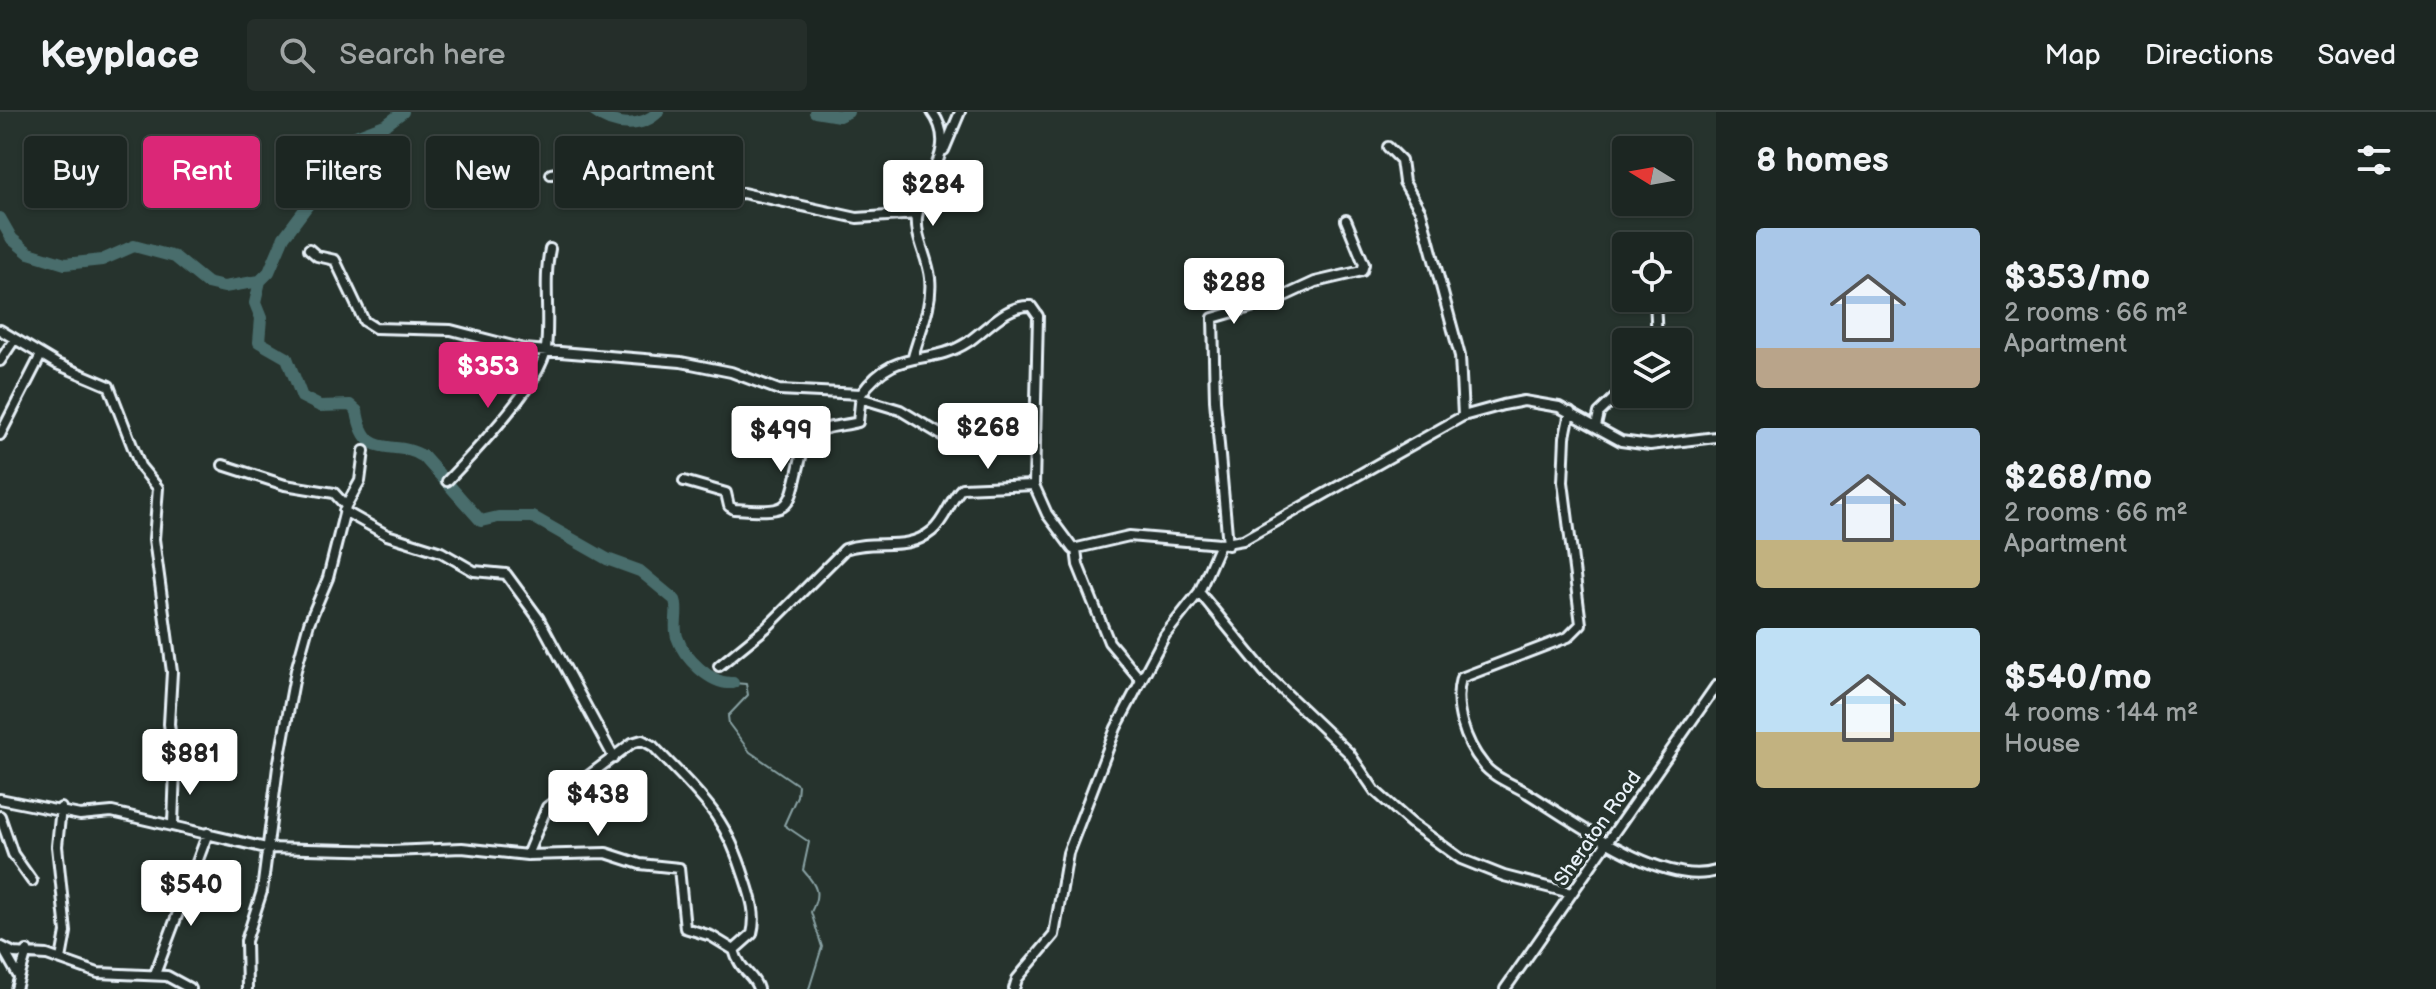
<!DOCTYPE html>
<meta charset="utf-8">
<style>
:root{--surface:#1c2622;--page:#252e2a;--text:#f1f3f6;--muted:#a0a5a5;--line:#3a4340;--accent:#db2777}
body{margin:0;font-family:"Balsamiq Sans",sans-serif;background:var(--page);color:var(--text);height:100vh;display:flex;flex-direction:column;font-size:30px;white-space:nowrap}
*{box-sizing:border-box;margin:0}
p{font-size:26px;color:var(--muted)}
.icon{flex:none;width:44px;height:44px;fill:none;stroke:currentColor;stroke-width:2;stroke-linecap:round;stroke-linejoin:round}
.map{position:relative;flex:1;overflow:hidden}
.panel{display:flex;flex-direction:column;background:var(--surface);width:720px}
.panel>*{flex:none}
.guide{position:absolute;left:24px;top:24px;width:760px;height:72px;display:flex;gap:16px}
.needle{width:52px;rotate:281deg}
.controls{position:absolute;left:1612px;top:24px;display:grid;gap:16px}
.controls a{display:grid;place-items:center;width:80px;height:80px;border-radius:8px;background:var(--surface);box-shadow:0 2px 6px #0004,0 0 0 2px var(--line);font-size:40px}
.price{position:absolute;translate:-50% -68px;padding:0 18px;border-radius:8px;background:#fff;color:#222;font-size:26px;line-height:52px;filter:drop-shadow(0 2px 4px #0008)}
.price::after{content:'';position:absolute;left:50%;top:48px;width:24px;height:18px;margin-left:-12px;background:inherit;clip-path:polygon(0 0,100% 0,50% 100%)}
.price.on{background:var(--accent);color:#fff}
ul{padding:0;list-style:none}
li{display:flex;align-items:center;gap:24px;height:200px;padding:0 40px}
li span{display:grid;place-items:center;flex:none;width:224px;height:160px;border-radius:8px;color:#555}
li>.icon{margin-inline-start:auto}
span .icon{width:96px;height:96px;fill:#fffc;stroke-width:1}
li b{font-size:34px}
h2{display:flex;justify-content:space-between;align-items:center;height:96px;padding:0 40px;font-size:34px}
.pill{padding:0 28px;border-radius:8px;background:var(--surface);box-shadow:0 2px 6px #0004,0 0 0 2px var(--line);font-size:28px;line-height:72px}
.pill.on{background:var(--accent);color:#fff}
header{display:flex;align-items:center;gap:48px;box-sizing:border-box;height:112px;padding:0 40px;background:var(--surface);border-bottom:2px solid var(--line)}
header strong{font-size:38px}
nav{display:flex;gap:44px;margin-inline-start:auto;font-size:28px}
.search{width:560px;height:72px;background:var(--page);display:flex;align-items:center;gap:20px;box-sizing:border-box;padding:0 28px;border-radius:8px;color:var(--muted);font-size:30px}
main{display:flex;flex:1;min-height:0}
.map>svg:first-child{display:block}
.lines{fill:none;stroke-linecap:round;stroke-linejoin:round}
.stream{stroke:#89a2a4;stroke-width:2}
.river{stroke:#496d6c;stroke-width:12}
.street-casing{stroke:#e8f1f8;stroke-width:14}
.street{stroke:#26332d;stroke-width:8}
.labels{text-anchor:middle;stroke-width:7;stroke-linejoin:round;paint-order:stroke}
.street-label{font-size:20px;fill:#e8f1f8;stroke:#26332d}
</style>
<header>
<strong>Keyplace</strong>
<div class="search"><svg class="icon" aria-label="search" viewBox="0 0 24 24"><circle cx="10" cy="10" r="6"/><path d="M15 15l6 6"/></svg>Search here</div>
<nav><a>Map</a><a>Directions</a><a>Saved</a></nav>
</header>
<main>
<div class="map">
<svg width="1716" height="877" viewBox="0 0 1716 877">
<rect width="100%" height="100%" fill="#26332d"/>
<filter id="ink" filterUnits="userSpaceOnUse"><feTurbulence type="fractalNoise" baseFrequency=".0125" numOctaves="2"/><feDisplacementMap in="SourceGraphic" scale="16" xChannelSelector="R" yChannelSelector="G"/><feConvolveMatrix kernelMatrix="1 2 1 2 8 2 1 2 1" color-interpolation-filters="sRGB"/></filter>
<g filter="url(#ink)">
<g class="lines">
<path class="stream" d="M733 571 746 572 748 583 728 604 729 612 750 640 798 673 797 684 784 713 809 730 803 758C817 774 821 781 811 800L822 835 809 877"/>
<path class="river" d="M595 0C613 14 641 17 658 0
M815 0 839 4 848 0
M0 106 12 127 29 141 65 152 102 148 134 134 175 145 207 171 224 175 260 169 269 160 284 125 329 65 342 29 387 12 403 0
M260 169 255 191 261 206 259 230 287 246 302 285 320 294 350 293 357 299C365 352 395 325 424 345L481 409 498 405H533L607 447 640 459 675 488C679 500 673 513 677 525 684 546 711 573 733 571"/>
<g class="street-casing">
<path id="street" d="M1388 35 1401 48 1404 70 1421 100 1460 244 1463 304
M944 38 960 0
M551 62 569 59 599 63 643 82 683 85 743 81 857 106 917 102
M309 137 317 144 335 148 364 209 375 216 451 218 524 237 681 250 731 260 779 278 861 282C896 233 928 256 968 230 987 217 1007 192 1031 194L1038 204 1034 373 1047 402 1073 437 1129 424 1220 432 1243 428 1463 304 1503 293 1524 289 1559 295 1621 329 1650 333 1716 325
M1655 186 1657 230
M0 218 57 252 109 274 140 354 158 376 154 427 172 560 169 612 175 658 173 712
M913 245C920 219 933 193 930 166 928 145 915 126 917 105 922 68 960 37 932 0
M0 249 14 228
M860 286 900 298 948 327 1001 313 1034 318
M1570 300 1565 325 1563 370 1581 512 1568 525 1461 566C1453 594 1465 630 1483 652 1492 665 1515 673 1529 682 1573 709 1662 776 1716 759
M1596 314 1599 301 1626 275
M0 323 41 243
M223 353 285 373 334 381 346 394
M447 369C472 343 543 269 546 236 550 203 543 170 550 137
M684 369 726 381 729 394 734 397C794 401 788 399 801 345 803 337 804 329 811 323 821 314 845 314 858 310L861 282
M344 399 387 423 441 440 474 459 506 462 539 507 614 646
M1228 433 1215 288 1213 206 1278 187 1315 170 1362 159 1364 152 1346 108
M1076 437 1078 453 1109 530 1140 567
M1199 480 1267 563 1349 641 1375 679 1411 711 1461 747 1504 764 1571 781
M719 554 767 515 845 437C875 426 905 441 932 419 946 407 949 389 962 376L1034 373
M0 687 80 703 112 700 266 736 391 739 462 736 527 743 606 741 640 752 679 756 685 816 711 824 734 838C740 860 754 862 758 877
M61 696 57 734 66 820 61 847
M0 704 13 742 32 769
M527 743 547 695 632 631 642 628 653 634C699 683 724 699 745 767 751 785 757 803 752 822L734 838
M0 834 14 841 47 843 98 861 167 864 191 877
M3 837 19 865
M155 862 208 721
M16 877 27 839
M247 877 246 829 262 779 278 655 296 558 309 511 328 466 346 394 360 369 364 339
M1014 877 1017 867 1054 823 1068 741 1116 616 1165 523 1199 480 1220 432
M1505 877 1716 574"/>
</g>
<use href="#street" class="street"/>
</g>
</g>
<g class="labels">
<g class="street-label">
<text transform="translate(1597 716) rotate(-55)" y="7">Sheraton Road</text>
</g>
</g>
</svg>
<div class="controls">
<a><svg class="needle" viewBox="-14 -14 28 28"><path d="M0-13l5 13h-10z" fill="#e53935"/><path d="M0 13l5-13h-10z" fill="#a0a5a5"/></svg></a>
<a><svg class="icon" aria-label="locate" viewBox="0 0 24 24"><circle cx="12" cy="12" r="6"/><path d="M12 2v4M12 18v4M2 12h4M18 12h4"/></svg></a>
<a><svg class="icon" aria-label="layers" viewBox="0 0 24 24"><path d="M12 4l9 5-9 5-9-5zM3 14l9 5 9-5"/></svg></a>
</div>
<b class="price" style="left:933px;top:116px">$284</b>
<b class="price" style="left:1234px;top:214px">$288</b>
<b class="price on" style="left:488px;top:298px">$353</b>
<b class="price" style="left:988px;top:359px">$268</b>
<b class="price" style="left:781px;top:362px">$499</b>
<b class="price" style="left:190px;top:685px">$881</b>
<b class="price" style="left:598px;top:726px">$438</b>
<b class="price" style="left:191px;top:816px">$540</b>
<div class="guide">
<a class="pill">Buy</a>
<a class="pill on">Rent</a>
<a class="pill">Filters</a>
<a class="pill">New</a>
<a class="pill">Apartment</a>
</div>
</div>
<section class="panel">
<h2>8 homes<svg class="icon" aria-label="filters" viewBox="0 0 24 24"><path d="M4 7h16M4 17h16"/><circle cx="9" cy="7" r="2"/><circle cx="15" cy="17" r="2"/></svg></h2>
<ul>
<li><span style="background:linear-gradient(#a9c7e8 75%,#b9a48a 0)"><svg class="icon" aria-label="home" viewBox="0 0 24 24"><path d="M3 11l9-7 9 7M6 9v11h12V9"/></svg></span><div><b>$353/mo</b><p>2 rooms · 66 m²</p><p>Apartment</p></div></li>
<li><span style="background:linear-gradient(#a9c7e8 70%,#c2b280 0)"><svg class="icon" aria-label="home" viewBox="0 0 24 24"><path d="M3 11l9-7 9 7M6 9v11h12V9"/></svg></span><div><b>$268/mo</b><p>2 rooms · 66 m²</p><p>Apartment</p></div></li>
<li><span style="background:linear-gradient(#bfe0f5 65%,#c2b280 0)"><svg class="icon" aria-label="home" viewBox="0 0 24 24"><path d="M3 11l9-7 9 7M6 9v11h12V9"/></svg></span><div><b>$540/mo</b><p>4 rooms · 144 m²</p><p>House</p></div></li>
</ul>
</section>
</main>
